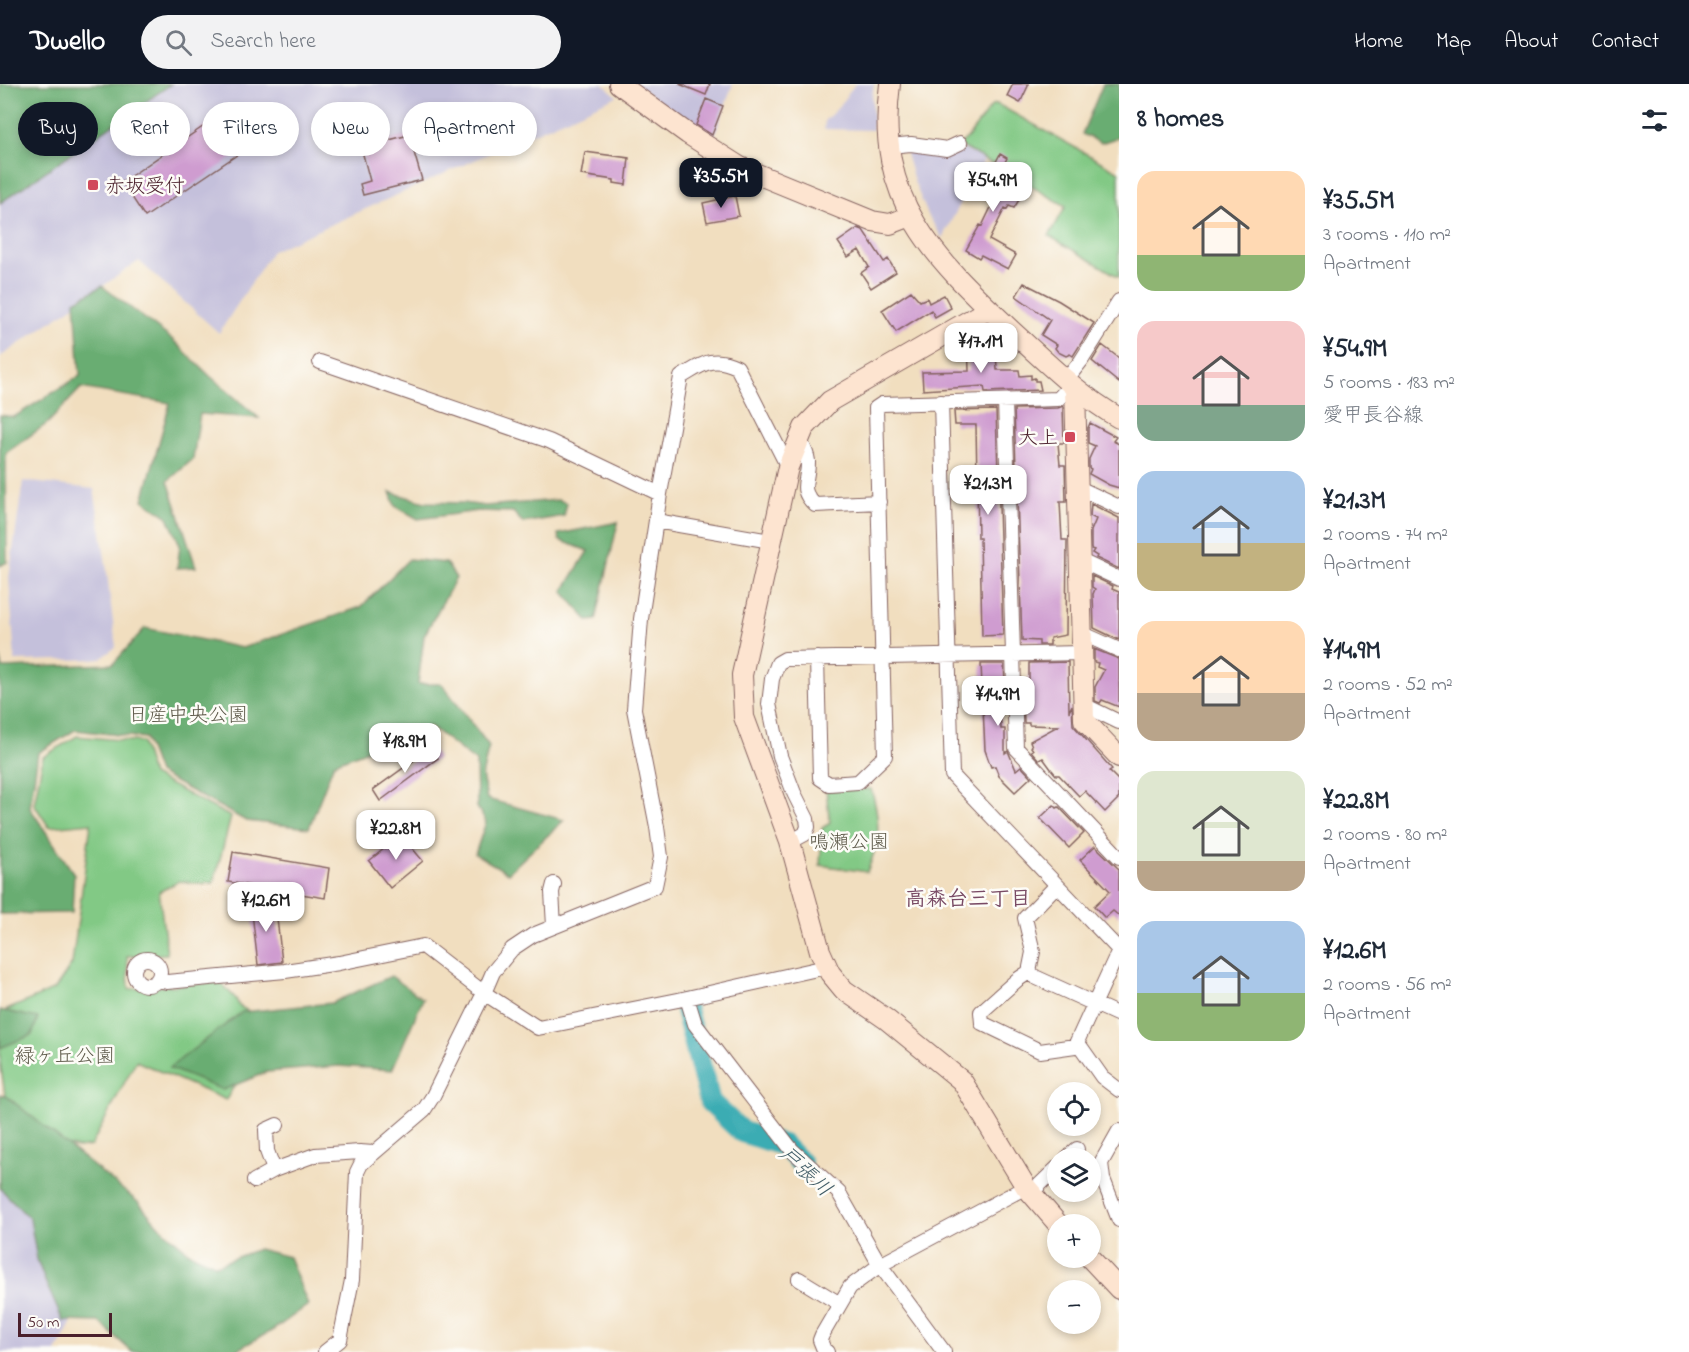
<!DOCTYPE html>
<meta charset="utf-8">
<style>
:root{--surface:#fff;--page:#f2f2f3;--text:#1f2937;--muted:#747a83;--accent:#111827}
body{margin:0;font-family:"Indie Flower","Klee One",sans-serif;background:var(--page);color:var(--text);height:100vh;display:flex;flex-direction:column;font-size:22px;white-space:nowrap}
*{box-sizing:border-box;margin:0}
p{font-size:20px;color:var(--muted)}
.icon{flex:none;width:33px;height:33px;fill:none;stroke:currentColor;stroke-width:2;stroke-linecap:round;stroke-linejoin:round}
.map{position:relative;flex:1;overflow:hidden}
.drawer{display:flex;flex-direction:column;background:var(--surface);width:570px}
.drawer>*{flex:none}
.guide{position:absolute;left:18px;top:18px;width:570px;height:54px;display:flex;gap:12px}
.fabs{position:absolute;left:1047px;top:998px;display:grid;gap:12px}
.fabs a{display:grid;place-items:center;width:54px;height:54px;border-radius:50%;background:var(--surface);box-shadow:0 3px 9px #0003;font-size:30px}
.scale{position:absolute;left:18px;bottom:15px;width:94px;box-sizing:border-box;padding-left:6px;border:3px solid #4a1f2b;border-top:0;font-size:16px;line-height:21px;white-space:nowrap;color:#4a1f2b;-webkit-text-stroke:4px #fdfcf7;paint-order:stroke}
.price{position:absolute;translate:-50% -51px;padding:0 14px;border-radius:12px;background:#fff;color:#222;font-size:20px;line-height:39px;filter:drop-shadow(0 2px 3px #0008)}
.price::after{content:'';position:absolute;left:50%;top:36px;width:18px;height:14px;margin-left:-9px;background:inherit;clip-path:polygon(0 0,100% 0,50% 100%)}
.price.current{background:var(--accent);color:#fff}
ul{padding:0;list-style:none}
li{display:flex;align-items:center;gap:18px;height:150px;padding:0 18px}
li span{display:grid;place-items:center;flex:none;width:168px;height:120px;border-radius:18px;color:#555}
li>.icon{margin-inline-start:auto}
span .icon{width:72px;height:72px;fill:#fffc;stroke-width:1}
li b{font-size:26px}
h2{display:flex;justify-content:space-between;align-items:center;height:72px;padding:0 18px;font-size:26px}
.chip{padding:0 21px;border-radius:27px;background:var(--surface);box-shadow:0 3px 9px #0003;font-size:21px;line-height:54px}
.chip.current{background:var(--accent);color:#fff}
header{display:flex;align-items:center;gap:36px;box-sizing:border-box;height:84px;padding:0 30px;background:var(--accent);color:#fff}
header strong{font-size:28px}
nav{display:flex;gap:33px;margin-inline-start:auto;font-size:21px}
.search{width:420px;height:54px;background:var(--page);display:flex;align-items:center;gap:15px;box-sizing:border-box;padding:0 21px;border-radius:33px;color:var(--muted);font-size:22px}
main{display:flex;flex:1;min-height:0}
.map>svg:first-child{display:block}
.industrial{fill:#c4c0db}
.green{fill:#82c985;stroke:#667458;stroke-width:1.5}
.forest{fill:#69ad72;stroke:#5a664e;stroke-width:1.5}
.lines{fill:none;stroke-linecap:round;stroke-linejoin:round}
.river{stroke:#3aacb3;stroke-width:22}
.building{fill:#cf9cd0}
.street-casing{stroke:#84625f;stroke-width:16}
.secondary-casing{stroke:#84625f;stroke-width:22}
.street{stroke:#fff;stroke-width:14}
.secondary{stroke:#fde4d0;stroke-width:20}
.poi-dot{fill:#d1495b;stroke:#fdfcf7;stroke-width:2}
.labels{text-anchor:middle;stroke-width:5;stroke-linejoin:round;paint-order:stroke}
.poi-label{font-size:20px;fill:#4a1f2b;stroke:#fdfcf7;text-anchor:start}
.park-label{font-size:20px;fill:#5e5a4a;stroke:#fdfcf7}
.neighbourhood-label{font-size:21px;font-weight:bold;fill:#794b65;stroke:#fdfcf7}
.water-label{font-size:21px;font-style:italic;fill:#435e68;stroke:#fdfcf7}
</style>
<header>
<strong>Dwello</strong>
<div class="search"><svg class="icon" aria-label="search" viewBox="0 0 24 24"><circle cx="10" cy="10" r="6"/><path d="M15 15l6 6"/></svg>Search here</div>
<nav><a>Home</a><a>Map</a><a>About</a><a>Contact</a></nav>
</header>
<main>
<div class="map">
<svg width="1119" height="1268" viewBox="0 0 1119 1268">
<rect width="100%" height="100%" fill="#fdfcf7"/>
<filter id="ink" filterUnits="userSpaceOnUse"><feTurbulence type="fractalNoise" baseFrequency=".0167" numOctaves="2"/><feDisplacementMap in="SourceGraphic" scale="12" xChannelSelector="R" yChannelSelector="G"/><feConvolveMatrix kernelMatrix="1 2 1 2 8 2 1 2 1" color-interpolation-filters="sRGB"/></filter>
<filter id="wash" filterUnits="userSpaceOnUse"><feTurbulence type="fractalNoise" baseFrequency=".008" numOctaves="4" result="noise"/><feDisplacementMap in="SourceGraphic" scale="24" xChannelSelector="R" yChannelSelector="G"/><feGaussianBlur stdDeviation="1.35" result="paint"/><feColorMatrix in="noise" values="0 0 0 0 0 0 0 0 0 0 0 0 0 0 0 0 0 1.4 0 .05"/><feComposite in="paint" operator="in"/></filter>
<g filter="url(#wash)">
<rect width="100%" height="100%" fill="#f1debf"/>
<path class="industrial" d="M0 0H603L617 12 272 167 219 249 139 177 0 273Z
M636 0H733L713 56 686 38Z
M855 0H874L872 14 873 46 824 45 825 36 836 26Z
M911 63 954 64 965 66 984 76 942 154 928 131 915 100 906 70Z
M23 397 94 405 106 480 116 563 100 575 15 577 9 494Z
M0 1017 81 1221 56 1268H0Z"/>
<path class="green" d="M997 20 1119 88V193L1049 152 1066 122 959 61 968 53 992 21Z
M77 652 142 658 152 691 231 733 214 798 201 800 179 797 159 808 167 870 127 872 129 905 220 898 236 915 239 922 270 939 226 1016 136 977 91 1062 78 1064 23 1050 5 1011 0 977V929L55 905 72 880 91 739 49 743 34 720 43 673Z
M871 705C881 736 880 758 867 788L820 781 822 744 830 739 826 706Z"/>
<path class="forest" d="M0 0H171L0 119Z
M1103 0H1119V53L1101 59 1082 50Z
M102 202 173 256 210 292 259 334 200 330 193 375 168 397 196 483 177 484 180 461 168 433 143 416 170 319 81 304 48 339 6 369 7 478 0 482V331L14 333 80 292 75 217Z
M390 408 425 418 464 419 485 422 558 416 567 419 564 432 523 439 513 428 479 427 418 435 395 422Z
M618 438 596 536 588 537 563 507 588 467 559 456 558 450Z
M409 475 446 479 456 494 424 552 418 600H442L489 662 482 692 487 715 564 736 508 789 475 770 486 738 477 723 476 678 430 642 334 679 309 744 246 737 158 689 145 654 75 646 38 669 30 724 74 790 72 829 0 830V573L3 584 113 580 145 544 242 564 361 523Z
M391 892 423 915 392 986 339 982 267 988 223 1006 169 984 242 928 332 919Z
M0 926 38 934 32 951 0 964Z
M0 1011H5L138 1118 159 1142 189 1168 216 1181 258 1165 289 1173 308 1221 273 1246 233 1268H132L99 1238 63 1237 45 1197 37 1175 30 1135 0 1104Z"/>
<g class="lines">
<path class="river" d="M685 922 710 1018 742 1048 783 1061 801 1079"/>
</g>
<g id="blocks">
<path class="building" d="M679 0H710L706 11Z
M1013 0H1029L1020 19 1007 12Z
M706 15 723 22 712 51 696 41Z
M235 21 259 56 145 133 122 98Z
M409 51 422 96 363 111 360 100 370 97 361 63Z
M585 68 629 74 626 101 614 99V96L581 91Z
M1000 70 1007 74 998 93 1019 105 1017 108 1022 111 1014 124 1009 122 1007 125 1005 124 989 156 1016 171 1008 185 981 171 979 174 966 166 980 141 982 142 994 117 969 106 981 84 990 89Z
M735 112 739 132 707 138 703 119Z
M858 144 863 146 884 178 888 175 896 188 871 204 861 189 869 183 859 166 848 173 838 158Z
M1024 199 1059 217 1094 239 1073 272 1070 270 1066 272 1058 268 1055 264 1057 261 1041 251 1050 236 1016 212Z
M911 207 920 217 927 214 929 219 944 211 951 224 935 233 931 226 896 248 882 226Z
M968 256H979L980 259H986V263H990V266H996L997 286H1019L1020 292 1031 291V295L1035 294V297H1039L1041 306 985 308 984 302 923 306 922 288 969 287Z
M1102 261 1119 274V299L1092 277Z
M1063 322 1064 359H1058L1060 381H1065L1066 418H1060L1062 456H1067L1066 551 1050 554V561H1039V557L1022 556 1014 325 1058 324Z
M996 326 1003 551 982 552 980 454H978L976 341H955L954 327Z
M1090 339 1116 353 1113 357 1119 360V404L1109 401 1089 390 1091 385 1089 384V375L1095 362 1088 359V344Z
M1091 420 1119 434V485L1096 474 1097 472 1092 469 1094 466 1091 465V447L1096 435 1090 432Z
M1092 492 1113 502 1112 505 1119 508V556L1094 544 1093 510 1095 505 1092 503Z
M1094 565 1119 575V623L1102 616 1100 619 1095 617V603L1104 586 1097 583 1098 579 1094 578Z
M1068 578 1069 628 1072 621 1073 641 1112 685 1109 687 1119 697V714L1105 728 1085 707 1079 712 1059 691H1056L1051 685 1043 674 1039 676 1031 667 1033 666 1031 663 1032 662 1030 657 1058 642 1029 641V639H1024L1023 597H1029V579Z
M981 580H1004L1006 620H1000L1001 645H1005V669L1008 667 1016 686 1021 682 1031 693 1015 708 999 692 995 682 991 683 985 666Z
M431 664 438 674 380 717 373 706Z
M1054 721 1057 724 1059 723 1084 749 1069 764 1040 734Z
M401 751 423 777 390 804 369 777Z
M1095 762 1119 785V832L1113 827 1105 834 1094 822 1110 807 1080 776Z
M233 768 329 784 325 814 228 798Z
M275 817 282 878 258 881 251 820Z"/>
</g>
</g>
<g filter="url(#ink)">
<use href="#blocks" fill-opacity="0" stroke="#84625f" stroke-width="1.5"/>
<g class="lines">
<g class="street-casing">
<path id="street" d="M889 62 911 60 947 65 960 59
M320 278 549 357 660 410
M1066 296 1081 277 1119 217
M1005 317 1016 664 1119 773
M941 318 952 691 1119 866
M799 355C803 362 807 368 808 377 809 397 797 404 815 421L879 418
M788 383 737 283C712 271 703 280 681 293L660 410 641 535 634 625 657 743 661 773 655 802 533 851 512 865 493 888 484 909 538 944 678 916 826 883
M1077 403 1119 423
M656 437 771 457
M1079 476 1119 495
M1081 549 1119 566
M817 574 820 694 829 700 858 698 885 672 876 324 882 320 1058 315 1071 301
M1084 621 1119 638
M790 758 805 750 808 743 807 735 794 709 780 672 769 620 772 595 778 579 785 575 1082 569
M554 800 552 808 554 842
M1057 801 1025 834 1033 868 1029 888 1035 893 1119 931
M134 888a13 13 0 1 1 26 0a13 13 0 1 1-26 0Z
M1029 888 1017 896 981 928 982 939 1040 967 1075 962 1119 866
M157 896 167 898 285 887 339 879 423 862 484 909 433 1012 424 1026 361 1080 357 1088 352 1196 340 1256 325 1268
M687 914 695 940 792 1066 839 1109 880 1181 944 1268
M1078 959 1102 993 1119 1006
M277 1041 266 1046 267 1067 274 1086 315 1071 360 1068 373 1069
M1119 1047 1101 1079 1103 1095 1119 1136
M1067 1074 1077 1065
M254 1097 274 1086
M1031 1109 1058 1083
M799 1195 840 1220
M827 1268 824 1266 820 1256 822 1251 850 1203 880 1181 1026 1103"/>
</g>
<g class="secondary-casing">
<path id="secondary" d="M619 0 688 50 740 83 872 137 890 140 911 132
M890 0C874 118 935 174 1013 248 1047 279 1079 311 1119 334
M989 225 830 317 804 344 788 383 742 591 744 633 790 758 820 867 830 889 844 906 886 935 962 997 1026 1103 1058 1140
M1075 305 1084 636 1119 673
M1089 1173 1119 1205"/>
</g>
<use href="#street" class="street"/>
<use href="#secondary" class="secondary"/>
</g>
</g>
<g class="poi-dot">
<rect x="87" y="95" width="12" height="12" rx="3"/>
<rect x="1064" y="347" width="12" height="12" rx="3"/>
</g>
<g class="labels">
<g class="poi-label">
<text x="105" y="108">赤坂受付</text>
<text x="1058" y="360" text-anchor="end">大上</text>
</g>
<g class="park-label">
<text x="188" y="637">日産中央公園</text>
<text x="849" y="764">鳴瀬公園</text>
<text x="65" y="978">緑ヶ丘公園</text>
</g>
<g class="neighbourhood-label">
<text x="968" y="821">高森台三丁目</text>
</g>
<g class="water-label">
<text transform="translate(806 1087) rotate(43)" y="7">戸張川</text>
</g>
</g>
</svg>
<div class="fabs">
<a><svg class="icon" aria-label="locate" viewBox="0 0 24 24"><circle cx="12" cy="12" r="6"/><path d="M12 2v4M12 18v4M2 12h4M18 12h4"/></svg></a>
<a><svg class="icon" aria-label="layers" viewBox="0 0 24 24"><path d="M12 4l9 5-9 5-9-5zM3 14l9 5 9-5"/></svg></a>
<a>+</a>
<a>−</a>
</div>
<div class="scale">50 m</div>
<b class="price current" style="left:721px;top:125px">¥35.5M</b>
<b class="price" style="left:993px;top:129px">¥54.9M</b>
<b class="price" style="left:981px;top:290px">¥17.1M</b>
<b class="price" style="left:988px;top:432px">¥21.3M</b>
<b class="price" style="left:998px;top:643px">¥14.9M</b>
<b class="price" style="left:405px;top:690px">¥18.9M</b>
<b class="price" style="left:396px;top:777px">¥22.8M</b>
<b class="price" style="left:266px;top:849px">¥12.6M</b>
<div class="guide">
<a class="chip current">Buy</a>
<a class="chip">Rent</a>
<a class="chip">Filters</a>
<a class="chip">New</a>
<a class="chip">Apartment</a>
</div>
</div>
<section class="drawer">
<h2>8 homes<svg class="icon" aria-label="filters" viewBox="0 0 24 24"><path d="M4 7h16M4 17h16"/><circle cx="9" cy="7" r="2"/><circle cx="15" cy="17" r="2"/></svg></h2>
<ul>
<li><span style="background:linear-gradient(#ffd9b3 70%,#8fb573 0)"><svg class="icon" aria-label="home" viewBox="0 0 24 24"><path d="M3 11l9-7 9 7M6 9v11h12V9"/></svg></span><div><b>¥35.5M</b><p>3 rooms · 110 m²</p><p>Apartment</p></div></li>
<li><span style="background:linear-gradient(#f6c9c9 70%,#7fa58c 0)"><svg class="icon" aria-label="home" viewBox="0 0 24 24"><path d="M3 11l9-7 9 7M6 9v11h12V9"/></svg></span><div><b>¥54.9M</b><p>5 rooms · 183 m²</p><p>愛甲長谷線</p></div></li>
<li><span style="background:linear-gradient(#a9c7e8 60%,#c2b280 0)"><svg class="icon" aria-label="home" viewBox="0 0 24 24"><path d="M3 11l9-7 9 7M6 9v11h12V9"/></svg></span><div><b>¥21.3M</b><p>2 rooms · 74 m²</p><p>Apartment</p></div></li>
<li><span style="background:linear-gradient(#ffd9b3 60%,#b9a48a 0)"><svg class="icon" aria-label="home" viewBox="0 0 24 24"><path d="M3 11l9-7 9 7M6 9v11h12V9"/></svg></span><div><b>¥14.9M</b><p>2 rooms · 52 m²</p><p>Apartment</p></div></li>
<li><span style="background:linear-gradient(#dfe7d0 75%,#b9a48a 0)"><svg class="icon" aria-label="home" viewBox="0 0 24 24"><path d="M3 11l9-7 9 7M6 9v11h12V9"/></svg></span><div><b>¥22.8M</b><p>2 rooms · 80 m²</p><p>Apartment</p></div></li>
<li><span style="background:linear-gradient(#a9c7e8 60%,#8fb573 0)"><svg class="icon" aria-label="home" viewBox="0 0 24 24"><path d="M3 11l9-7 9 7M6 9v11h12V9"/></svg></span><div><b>¥12.6M</b><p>2 rooms · 56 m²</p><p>Apartment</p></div></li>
</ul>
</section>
</main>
